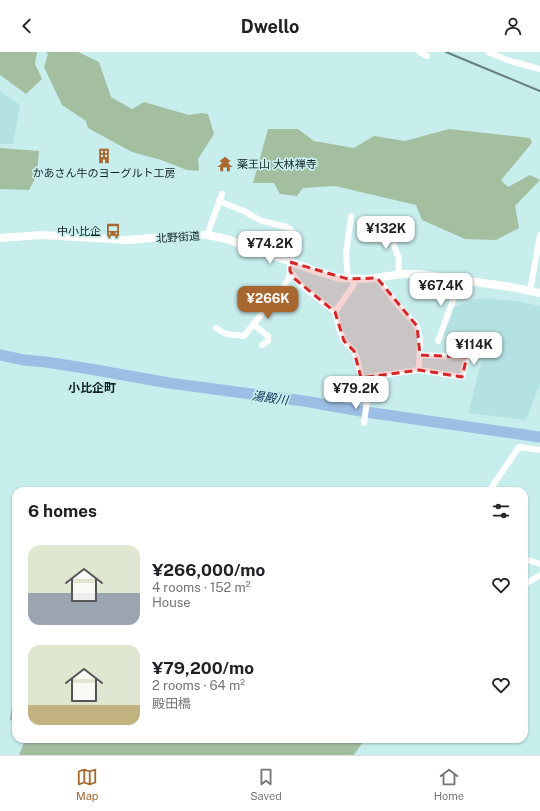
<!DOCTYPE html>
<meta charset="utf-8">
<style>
:root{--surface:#fff;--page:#f2f2f2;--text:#202124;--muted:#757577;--line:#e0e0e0;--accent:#a7672f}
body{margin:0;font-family:"Public Sans","Noto Sans JP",sans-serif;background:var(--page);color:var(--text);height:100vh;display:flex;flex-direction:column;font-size:15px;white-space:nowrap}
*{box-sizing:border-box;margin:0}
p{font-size:13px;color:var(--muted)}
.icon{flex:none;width:22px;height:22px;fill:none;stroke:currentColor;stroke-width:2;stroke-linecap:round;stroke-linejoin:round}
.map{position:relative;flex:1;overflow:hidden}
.drawer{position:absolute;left:12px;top:435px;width:516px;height:256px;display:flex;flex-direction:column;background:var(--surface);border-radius:12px;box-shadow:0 1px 3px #0004}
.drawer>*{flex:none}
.price{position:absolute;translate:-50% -34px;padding:0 9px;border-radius:8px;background:#fff;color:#222;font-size:13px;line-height:26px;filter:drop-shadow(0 1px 2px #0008)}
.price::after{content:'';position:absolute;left:50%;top:24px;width:12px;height:9px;margin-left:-6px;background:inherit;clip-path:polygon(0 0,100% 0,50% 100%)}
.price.selected{background:var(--accent);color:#fff}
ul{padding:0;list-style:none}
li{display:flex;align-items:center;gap:12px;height:100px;padding:0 16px}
li span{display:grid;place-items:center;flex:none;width:112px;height:80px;border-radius:12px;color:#555}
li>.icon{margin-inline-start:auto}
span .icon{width:48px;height:48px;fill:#fffc;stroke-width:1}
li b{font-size:17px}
h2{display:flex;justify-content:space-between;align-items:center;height:48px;padding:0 16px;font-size:17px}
header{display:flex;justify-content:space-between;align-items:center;height:52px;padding:0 16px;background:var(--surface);font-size:18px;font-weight:700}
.tab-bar{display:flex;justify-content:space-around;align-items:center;height:56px;border-top:1px solid var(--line);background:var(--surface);font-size:11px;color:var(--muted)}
.tab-bar a{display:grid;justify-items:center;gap:2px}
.tab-bar .selected{color:var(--accent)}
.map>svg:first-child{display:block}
.built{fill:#b4e2e3}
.green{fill:#a4bea0}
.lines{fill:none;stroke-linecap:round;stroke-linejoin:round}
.river{stroke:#9cbee4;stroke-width:11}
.minor{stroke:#fff;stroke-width:6}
.major{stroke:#fff;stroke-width:8}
.rail{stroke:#657e7e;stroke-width:2}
.marked{fill:#d62828;fill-opacity:0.2;stroke:#d62828;stroke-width:3;stroke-dasharray:8 5;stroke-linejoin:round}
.labels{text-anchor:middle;stroke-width:3.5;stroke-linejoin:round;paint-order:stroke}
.poi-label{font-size:11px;fill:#142222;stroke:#c7eded;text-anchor:start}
.street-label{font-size:11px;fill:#142222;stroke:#c7eded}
.neighbourhood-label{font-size:12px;font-weight:bold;fill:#142222;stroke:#c7eded}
.water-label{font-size:12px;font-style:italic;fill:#082d51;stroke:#c7eded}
</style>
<header><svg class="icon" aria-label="back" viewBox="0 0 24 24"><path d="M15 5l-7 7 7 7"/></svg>Dwello<svg class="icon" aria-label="person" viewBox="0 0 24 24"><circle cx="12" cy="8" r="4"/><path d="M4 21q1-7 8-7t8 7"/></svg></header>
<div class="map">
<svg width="540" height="703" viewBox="0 0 540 703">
<rect width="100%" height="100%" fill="#c7eded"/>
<path class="built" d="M0 39 20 53 13 92H0Z
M486 246 516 249 540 254V332L526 368 468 361 487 288 441 283 453 256 475 247Z"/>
<path class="green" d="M0 0H37L35 12 42 27 26 42 0 23Z
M46 0H78L99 10 111 45 132 57 144 50 189 63 201 61 208 62 214 82 198 107 199 119 187 118 161 108 132 100 88 76 86 69 62 53 44 15 48 2Z
M268 77H298L314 89 354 96 374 84 405 89 449 77 530 86 532 91 501 128 508 135 530 123 540 128 515 154 519 176 496 188 465 187 422 168 416 153 335 134 303 136 297 144 280 142 274 131H253Z
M0 96 39 99 37 123 29 138 0 137Z
M12 655 16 656V675L10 667Z
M24 687H365L354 703H19L25 688Z"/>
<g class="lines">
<path class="river" d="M0 303 24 308 46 310 90 317 169 331 304 349 366 360 540 385"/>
<path class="minor" d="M419 0 427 4
M488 0 507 8 540 17
M395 174 393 190 399 207 398 223
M207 183 222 142
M290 219 302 234 335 260
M348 227 346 202 351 164
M355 227 353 234 335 260 340 279 344 289 354 299 357 307 367 349 364 371
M530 239 540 183
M253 272 268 284V289L262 293
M216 276 226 282 244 284 282 237 289 226 294 184 292 179 287 175 262 169 250 163 246 160 219 149
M438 289 461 227
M419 318 462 325 467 305 420 303
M361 326 419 318 420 287 418 277 414 270 397 252 377 226
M489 439 519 395 540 398
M524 507 540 512
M524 533 540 523"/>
<path class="major" d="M0 186 41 183 128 188 187 183H207L227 187 316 219 339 226 365 227 404 222H420L511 235 540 241"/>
<path class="rail" d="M446 0 540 39"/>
</g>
<path class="marked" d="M290 210 348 227 377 226 417 274 420 303 467 305 462 325 419 318 361 326 354 299 344 289 335 260 295 227 290 219Z"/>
<defs>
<g id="building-bare" transform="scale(1.2)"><path d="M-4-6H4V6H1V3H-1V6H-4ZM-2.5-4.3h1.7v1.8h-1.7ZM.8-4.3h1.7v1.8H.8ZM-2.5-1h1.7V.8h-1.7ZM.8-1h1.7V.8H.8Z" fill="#a7672f" stroke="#c7eded" stroke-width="2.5" paint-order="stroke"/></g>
<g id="temple-bare" transform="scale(1.2)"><path d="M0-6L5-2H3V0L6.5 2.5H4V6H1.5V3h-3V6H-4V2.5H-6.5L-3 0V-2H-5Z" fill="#a7672f" stroke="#c7eded" stroke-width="2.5" paint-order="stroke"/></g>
<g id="bus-bare" transform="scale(1.2)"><path d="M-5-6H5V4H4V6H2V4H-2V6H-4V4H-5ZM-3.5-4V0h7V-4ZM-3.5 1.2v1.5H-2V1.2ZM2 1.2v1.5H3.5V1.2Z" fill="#a7672f" stroke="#c7eded" stroke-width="2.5" paint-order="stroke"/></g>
</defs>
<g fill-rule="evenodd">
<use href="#building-bare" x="104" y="104"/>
<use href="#temple-bare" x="225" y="112"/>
<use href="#bus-bare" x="113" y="179"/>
</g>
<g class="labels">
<g class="poi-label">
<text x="237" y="116">薬王山 大林禅寺</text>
<text x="104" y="125" text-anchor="middle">かあさん牛のヨーグルト工房</text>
<text x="101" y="183" text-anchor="end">中小比企</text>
</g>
<g class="street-label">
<text transform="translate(178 185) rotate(-4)" y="4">北野街道</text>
</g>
<g class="neighbourhood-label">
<text x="92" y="340">小比企町</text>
</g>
<g class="water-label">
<text transform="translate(270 346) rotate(8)" y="4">湯殿川</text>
</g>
</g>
</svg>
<b class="price" style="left:386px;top:198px">¥132K</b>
<b class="price" style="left:270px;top:213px">¥74.2K</b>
<b class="price" style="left:441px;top:255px">¥67.4K</b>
<b class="price selected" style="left:268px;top:268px">¥266K</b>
<b class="price" style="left:474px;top:314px">¥114K</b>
<b class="price" style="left:356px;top:358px">¥79.2K</b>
<section class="drawer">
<h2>6 homes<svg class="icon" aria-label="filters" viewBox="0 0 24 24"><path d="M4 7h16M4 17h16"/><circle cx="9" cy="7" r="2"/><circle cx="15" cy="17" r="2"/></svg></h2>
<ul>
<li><span style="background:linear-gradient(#dfe7d0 60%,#9aa5b1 0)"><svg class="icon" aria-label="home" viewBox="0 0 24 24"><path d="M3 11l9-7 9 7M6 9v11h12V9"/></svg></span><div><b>¥266,000/mo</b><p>4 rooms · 152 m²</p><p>House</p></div><svg class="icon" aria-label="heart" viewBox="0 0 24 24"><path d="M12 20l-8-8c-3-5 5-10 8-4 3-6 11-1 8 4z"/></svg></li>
<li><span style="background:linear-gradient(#dfe7d0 75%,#c2b280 0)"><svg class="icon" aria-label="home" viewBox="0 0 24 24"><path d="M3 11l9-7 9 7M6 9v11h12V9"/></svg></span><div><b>¥79,200/mo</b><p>2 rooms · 64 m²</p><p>殿田橋</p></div><svg class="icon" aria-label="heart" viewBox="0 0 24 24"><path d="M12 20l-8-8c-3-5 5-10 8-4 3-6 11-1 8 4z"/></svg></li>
</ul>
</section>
</div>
<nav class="tab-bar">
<a class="selected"><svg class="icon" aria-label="map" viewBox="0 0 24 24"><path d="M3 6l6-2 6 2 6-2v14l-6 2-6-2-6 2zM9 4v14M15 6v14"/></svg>Map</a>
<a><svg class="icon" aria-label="saved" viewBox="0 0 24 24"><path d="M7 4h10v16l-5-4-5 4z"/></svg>Saved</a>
<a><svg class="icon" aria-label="home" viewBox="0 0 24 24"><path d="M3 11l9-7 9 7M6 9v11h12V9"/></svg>Home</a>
</nav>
